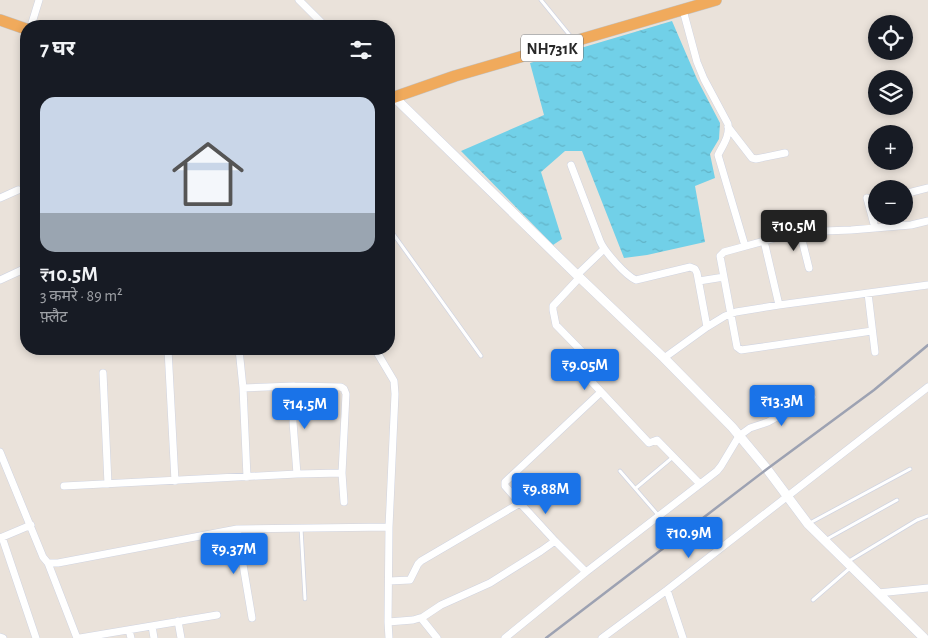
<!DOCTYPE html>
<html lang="hi">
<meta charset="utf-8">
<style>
:root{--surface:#171b24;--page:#20242c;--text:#f1f3f6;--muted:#9ea1a6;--accent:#1a73e8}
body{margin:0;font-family:"Alegreya Sans","Noto Sans Devanagari",sans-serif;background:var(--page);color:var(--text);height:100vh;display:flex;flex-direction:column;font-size:19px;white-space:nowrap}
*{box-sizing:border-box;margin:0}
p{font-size:16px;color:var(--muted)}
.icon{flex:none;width:28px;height:28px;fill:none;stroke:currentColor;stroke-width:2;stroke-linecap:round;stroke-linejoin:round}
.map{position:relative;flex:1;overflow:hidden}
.side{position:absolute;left:20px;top:20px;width:375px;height:335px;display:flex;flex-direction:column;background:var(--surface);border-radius:20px;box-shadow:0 2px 8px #0003}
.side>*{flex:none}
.fabs{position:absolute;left:868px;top:15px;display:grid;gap:10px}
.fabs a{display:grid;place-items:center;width:45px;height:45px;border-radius:50%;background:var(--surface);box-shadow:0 2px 8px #0003;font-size:25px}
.price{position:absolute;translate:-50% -42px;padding:0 11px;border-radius:5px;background:var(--accent);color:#fff;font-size:16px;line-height:32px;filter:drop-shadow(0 1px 2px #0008)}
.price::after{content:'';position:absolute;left:50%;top:30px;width:15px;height:11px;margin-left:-8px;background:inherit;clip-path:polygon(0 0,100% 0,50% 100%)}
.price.active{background:#222;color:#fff}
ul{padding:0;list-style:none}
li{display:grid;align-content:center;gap:10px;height:265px;padding:0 20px}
li span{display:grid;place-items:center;height:155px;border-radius:15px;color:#555}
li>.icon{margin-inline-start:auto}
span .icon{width:90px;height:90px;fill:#fffc;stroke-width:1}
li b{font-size:21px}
h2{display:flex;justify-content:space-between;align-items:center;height:60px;padding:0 20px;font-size:21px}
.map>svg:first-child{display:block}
.water{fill:url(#water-ripples)}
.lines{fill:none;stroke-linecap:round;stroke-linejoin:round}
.service-casing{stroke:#d0d4e1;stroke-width:4.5}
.minor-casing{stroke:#d0d4e1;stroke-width:8}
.tertiary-casing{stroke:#d0d4e1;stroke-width:10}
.trunk-casing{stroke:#c3c3c3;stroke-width:12}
.service{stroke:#fff;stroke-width:3}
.minor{stroke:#fff;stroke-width:7}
.tertiary{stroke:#fff;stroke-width:9}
.trunk{stroke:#f0aa5c;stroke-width:11}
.rail{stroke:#9da2b2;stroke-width:2.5}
.labels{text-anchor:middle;stroke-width:4;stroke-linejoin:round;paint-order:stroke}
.shield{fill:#fff;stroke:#686868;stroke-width:1}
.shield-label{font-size:16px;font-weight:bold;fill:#282828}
</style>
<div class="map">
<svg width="928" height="638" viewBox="0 0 928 638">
<defs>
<pattern id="water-ripples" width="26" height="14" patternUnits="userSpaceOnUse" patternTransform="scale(1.25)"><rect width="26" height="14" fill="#71d0e8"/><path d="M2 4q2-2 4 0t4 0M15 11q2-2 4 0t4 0" fill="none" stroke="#62b3c7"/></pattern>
</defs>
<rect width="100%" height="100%" fill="#eae2da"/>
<path class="water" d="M672 21 697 79 720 123 719 139 710 154 715 178 695 186 705 242 647 255 624 258 582 151H565L541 172 562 239 553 245 461 151 544 115 530 63Z"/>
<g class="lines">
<g class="service-casing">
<path id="service" d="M541 0 572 38
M389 228 481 356
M620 471 659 516
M636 488 673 457
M808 524 910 469
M301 528 305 599
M827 539 897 500
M849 561 917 520 928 516
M813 600 850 568"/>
</g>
<g class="minor-casing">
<path id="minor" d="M299 0 325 26
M683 10 697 62 704 79 728 124C730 136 723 145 718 155L745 246
M31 26 39 0
M728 127 752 158 756 159 785 153
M571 165 600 241C604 251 626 276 636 280L690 267 695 269 697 273 707 327
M904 194 928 188
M0 198 18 190
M867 198 875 228
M898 216 900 226
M800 232 809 268
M764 241 779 305
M577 275 604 249
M580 277 553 306V310L556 325 596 366V371L590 377V380L649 443 657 440 700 484
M0 280 26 268
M699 281 724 277
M868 293 875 352
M872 331 741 350 737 347 720 256 724 252 797 232 851 230 911 225 928 221
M168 349 175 481
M239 349 243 388 247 477
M341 349V351
M375 349 394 381 395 394 389 527 388 622 389 638
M664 358 707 327 725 316 736 312 779 305 928 285
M103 373 108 484
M294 386 293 422 297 474
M243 388 294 386 341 387 344 389 346 394 342 473 344 502
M0 452 43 557 48 563H58L237 529 389 527
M64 486 297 474 342 473
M520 503 505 486V482L601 392
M237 529 252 618
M2 537 36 638
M0 538 31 525
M48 563 77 638
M586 572 717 471 721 466 739 436 750 428 768 422 812 397
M389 581 410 580 418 564 421 561 520 503 555 541 586 572 505 638
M667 590 683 638
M878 593 928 588
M421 618 437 638
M178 621 181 638
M388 622 413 620 423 617 441 605 490 583 541 551 555 541
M152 626 154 638
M129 630 131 638
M0 637 3 638
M80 638 217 615
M602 638 667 590 928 387"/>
</g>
<g class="tertiary-casing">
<path id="tertiary" d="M394 97 577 275 664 358 732 427 767 469 808 524 924 638"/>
</g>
<g class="trunk-casing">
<path id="trunk" d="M0 20 26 29
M389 99 455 76 716 0"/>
</g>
<use href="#service" class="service"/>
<use href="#minor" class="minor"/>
<use href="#tertiary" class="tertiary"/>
<use href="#trunk" class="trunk"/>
<path class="rail" d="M546 638 767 469 874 390 928 345"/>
</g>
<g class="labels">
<rect class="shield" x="521" y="34.5" width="62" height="27" rx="4"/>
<g class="shield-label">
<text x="552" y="54">NH731K</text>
</g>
</g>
</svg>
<div class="fabs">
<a><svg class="icon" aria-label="locate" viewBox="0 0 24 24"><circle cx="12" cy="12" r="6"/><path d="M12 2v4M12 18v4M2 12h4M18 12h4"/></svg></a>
<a><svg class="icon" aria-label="layers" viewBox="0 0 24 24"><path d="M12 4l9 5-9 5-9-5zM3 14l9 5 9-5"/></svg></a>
<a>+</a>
<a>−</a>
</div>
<b class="price active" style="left:794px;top:252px">₹10.5M</b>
<b class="price" style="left:585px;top:391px">₹9.05M</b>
<b class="price" style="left:782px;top:427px">₹13.3M</b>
<b class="price" style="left:305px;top:430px">₹14.5M</b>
<b class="price" style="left:546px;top:515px">₹9.88M</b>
<b class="price" style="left:689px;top:559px">₹10.9M</b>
<b class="price" style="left:234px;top:575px">₹9.37M</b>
<section class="side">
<h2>7 घर<svg class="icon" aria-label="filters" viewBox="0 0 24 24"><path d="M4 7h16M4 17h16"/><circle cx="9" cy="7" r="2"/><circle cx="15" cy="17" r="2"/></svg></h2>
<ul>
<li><span style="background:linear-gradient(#c9d6e8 75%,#9aa5b1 0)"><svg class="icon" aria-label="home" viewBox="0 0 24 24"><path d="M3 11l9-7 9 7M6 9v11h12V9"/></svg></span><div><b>₹10.5M</b><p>3 कमरे · 89 m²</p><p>फ़्लैट</p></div></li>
</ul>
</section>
</div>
